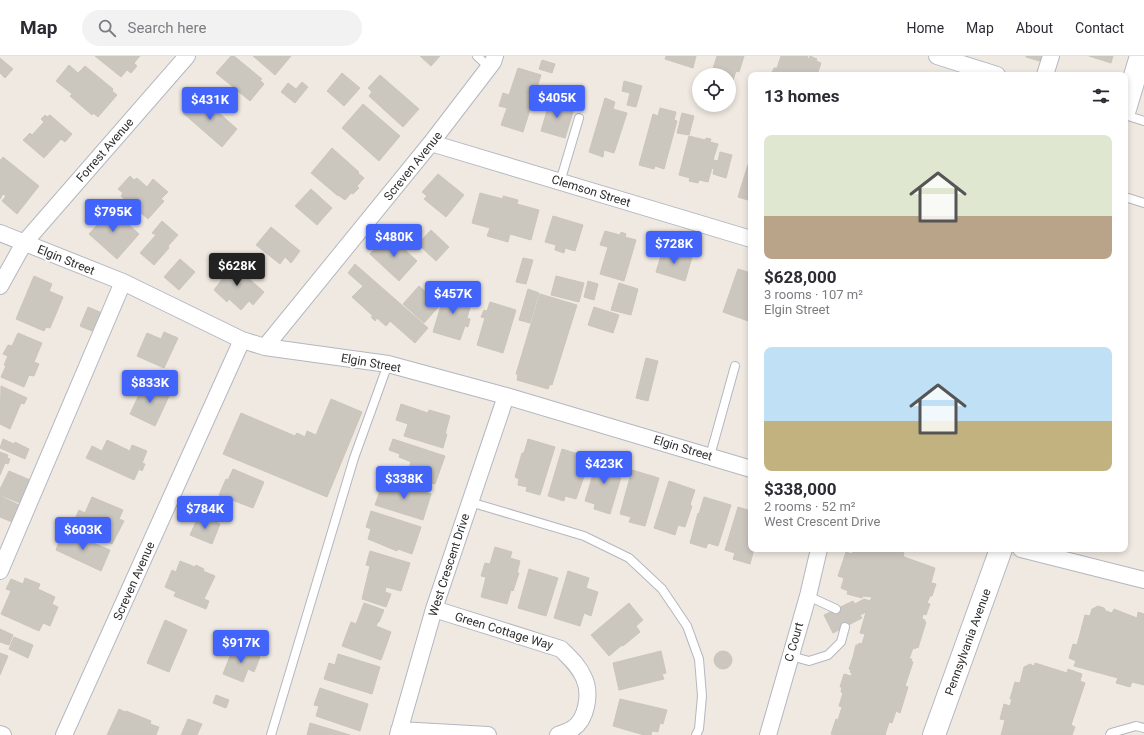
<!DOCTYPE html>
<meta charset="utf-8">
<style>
:root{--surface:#fff;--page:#f2f2f3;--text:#2b2b33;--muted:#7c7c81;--line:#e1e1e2;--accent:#4264fb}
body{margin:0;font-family:Roboto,sans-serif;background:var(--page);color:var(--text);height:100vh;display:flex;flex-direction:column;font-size:15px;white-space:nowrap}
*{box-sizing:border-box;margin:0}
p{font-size:13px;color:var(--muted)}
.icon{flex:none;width:22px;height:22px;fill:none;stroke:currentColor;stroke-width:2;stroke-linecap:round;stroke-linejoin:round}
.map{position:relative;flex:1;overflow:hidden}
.panel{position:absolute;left:748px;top:16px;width:380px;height:480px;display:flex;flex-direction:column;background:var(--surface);border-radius:8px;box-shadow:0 2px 6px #0003}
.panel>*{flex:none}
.buttons{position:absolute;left:692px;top:12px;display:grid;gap:8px}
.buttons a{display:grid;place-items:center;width:44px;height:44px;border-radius:50%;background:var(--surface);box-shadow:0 2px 6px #0003;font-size:20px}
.price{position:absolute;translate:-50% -34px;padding:0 9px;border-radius:4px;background:var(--accent);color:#fff;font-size:13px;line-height:26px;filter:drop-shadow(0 1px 2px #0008)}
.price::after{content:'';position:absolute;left:50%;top:24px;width:12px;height:9px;margin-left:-6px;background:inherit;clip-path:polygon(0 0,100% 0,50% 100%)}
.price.on{background:#222;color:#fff}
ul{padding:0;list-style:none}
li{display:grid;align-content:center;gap:8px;height:212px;padding:0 16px}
li span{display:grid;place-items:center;height:124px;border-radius:8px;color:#555}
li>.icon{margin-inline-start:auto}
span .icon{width:72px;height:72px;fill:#fffc;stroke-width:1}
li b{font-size:17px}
h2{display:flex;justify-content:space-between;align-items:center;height:48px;padding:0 16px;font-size:17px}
header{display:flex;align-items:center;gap:24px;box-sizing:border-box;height:56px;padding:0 20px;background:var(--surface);border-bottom:1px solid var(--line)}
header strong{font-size:19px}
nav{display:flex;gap:22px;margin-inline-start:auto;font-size:14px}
.search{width:280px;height:36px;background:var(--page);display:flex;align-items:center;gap:10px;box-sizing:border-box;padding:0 14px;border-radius:22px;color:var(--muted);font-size:15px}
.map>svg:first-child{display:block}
.building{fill:#cbc7bf;stroke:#cbc5ba}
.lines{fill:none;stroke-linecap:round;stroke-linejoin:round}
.service-casing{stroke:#b4b7c1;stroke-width:10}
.minor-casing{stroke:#b4b7c1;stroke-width:18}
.secondary-casing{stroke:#b4b7c1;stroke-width:24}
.service{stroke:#fff;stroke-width:8}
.minor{stroke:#fff;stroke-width:16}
.secondary{stroke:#fff;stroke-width:22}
.labels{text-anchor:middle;stroke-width:4;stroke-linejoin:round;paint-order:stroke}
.street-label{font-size:12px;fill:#2e2e2e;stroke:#fff}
</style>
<header>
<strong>Map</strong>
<div class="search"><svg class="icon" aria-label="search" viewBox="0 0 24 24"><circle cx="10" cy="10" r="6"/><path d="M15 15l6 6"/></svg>Search here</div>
<nav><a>Home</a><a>Map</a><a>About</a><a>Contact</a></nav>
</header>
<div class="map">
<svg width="1144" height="679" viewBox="0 0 1144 679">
<rect width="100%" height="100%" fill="#efe9e1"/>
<path class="building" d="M95 0H140L134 7 137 10 131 17 127 14 121 21Z
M231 0H234L262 23 260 24 264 28 250 45 216 17Z
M253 0H291L275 19Z
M420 0H440L431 10Z
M666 0H696L693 12 665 3Z
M717 0H744L739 16 736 15 732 27 729 26V19H711Z
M781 0H808L807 2 809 3 810 0 817 3 816 5 821 7 817 19H774L772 16 774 12H777Z
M1026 0H1045L1043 6 1026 1Z
M1089 0H1113L1111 7Z
M0 2 13 13 5 22 0 17Z
M542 4 555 8 552 17 539 13Z
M69 9 78 17 85 10 113 33 112 35 117 39 98 61 93 57 92 59 70 40 72 38 56 25Z
M518 12 541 19 523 76 501 69 507 52 499 50 503 37 509 39Z
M342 17 360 32 344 50 327 35Z
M380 19 419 53 403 71 369 40 372 36 368 32Z
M624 25 642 30 636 51 627 49 630 37 622 35Z
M302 26 308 31 295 47 281 36 288 27 296 33Z
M199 39 237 73 222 91 183 57Z
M551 41 558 43 557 48 574 53 565 82 541 75Z
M605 42 615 46 613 53 627 57 614 97 604 94 603 101 589 96Z
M363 48 400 80 379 105 342 72Z
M660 52 676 56 674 64 677 65 664 113 655 110 654 113 639 109 653 58 658 60Z
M682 57 694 60 689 79 677 77Z
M45 59 47 61 50 59 72 78 65 86 61 83 44 102 23 84 30 77 32 79 44 66 41 63Z
M689 80 705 84 706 82 711 83 710 86 718 88 713 104 718 105 720 96 732 99 726 122 713 118 714 113 712 112 708 126 699 124 698 127 689 125 690 122 679 119Z
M332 92 359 116 358 117 364 122 357 130 359 132 353 138 351 137 345 144 338 139V140L311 117Z
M751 99V145L738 141Z
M3 101 39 130 17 158 2 145 6 140 3 138 0 143V103L1 104Z
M438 118 464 139 446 161 424 143 427 140 422 136Z
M130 120 134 124 137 122 147 131 153 123 168 136 161 143 164 145 148 163 121 140 123 137 118 133Z
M311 133 332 152 317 169 295 150Z
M480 137 503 143V140L518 144 517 148 539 154 531 184 510 178 508 186 487 180 490 172 472 167Z
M106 151 110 155 111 153 139 178 117 203 89 178 98 168 94 165Z
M553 160 583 169 575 195 565 192 564 197 555 194 556 189 545 186Z
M162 165 178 179 168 190 169 192 154 209 140 197 156 179 152 177Z
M271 171 300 195 291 207 285 201 280 208 256 189Z
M431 174 449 191 436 205 418 188Z
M605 175 620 179 621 176 626 178 625 181 636 184 624 225 600 218 608 191 600 189Z
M388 178 417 205 399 225 370 198Z
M663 193 692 201 685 225 656 216Z
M523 202 533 204 526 228 516 226Z
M180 203 195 216 179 234 164 221Z
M228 204 264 236 253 249 249 245 241 254 229 243 227 246 214 234 223 222 219 219 223 215 221 212Z
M355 208 428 272 415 287 390 265 386 270 377 262 375 265 371 261 373 260 352 241 363 230 348 217Z
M738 213 751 217V266L723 256Z
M34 220 52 228 49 235 63 241 50 272 46 271 44 275 16 263Z
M556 220 584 227 579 246 551 239Z
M588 225 598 228 594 244 584 241Z
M619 227 638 233 631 259 611 254Z
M419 230 440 249 424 267 403 248Z
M446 233 473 241 467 262 470 263 468 271 465 270 460 284 433 276Z
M528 233 539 237 530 267 519 264Z
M540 238 577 249 552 329 550 328 548 333 517 324 518 319 516 318Z
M490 246 516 254 503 297 477 289 485 262 481 261 484 254 487 255Z
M88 251 107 259 99 278 80 270Z
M594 251 619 259 613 277 588 269Z
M164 276 178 282 164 312 137 300 147 277 161 283Z
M18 277 42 287 34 306 39 308 34 320 29 319 24 331 1 321 6 310 4 309 8 300 3 298 8 289 12 290Z
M646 302 658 305 648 345 636 342Z
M145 326 170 338 155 370 130 358Z
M1 330 27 342 24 348 21 347 10 373 0 368Z
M331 343 362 356 327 441 223 398 241 357 295 380 297 377 305 381 307 375 316 379Z
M401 348 428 357 429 354 450 360 445 378H447L443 392 404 380 408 368 396 364Z
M3 383 14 388 15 386 29 393 25 403 0 392Z
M393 383 445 400 435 428 407 419 411 406 399 401 400 398 389 394Z
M528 383 555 391 540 439 526 435 527 431 518 429 519 423 515 421 522 397H524Z
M107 384 130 395 132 389 147 395 142 407 145 408 142 415 139 413 134 424 86 402 92 390 102 395Z
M562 393 588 401 584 414 586 415 576 443 565 440 564 445 548 440Z
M0 396 8 399 7 402 10 403 8 408 5 407 0 419Z
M598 402 624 411 610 458 594 453 595 448 585 445Z
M233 413 264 426 253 452 219 439 226 423 228 424Z
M632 414 659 422 645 470 629 466 631 461 620 458Z
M9 415 30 424 20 447 0 439V433Z
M394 424 418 432V434L431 438 423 464 375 449 380 435 383 436 386 427 392 429Z
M669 425 695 434 690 449 692 450 685 471 678 469 675 479 654 472Z
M0 440 19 449 12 466 0 461Z
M92 441 123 454 119 463 124 465 112 488 77 474 80 468 74 465 79 454 85 457Z
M704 441 731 449 718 490 708 487 706 492 690 487 698 457 699 458Z
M738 451 751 455V493H754L750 508 733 503 735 497 725 494Z
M371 455 421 471 412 498 398 493 397 495 368 483 371 473 366 471Z
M199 459 220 468 212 488 190 479Z
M63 476 78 482 79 481 110 494 101 515 56 494Z
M495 491 512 496 510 502 520 505 517 517H519L513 535 511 534 507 548 481 541 486 521 481 520 485 507 490 508Z
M853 493H894L904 497 903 499 904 500V501L935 512 931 527 936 528 932 540H930L927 547 930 548 926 559 923 558 922 563 925 564 924 566H926L918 592 916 591 915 593 913 592 909 603H912L911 605 913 606 905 630 908 631 900 657 896 655 892 667 889 666 885 679H886H835L831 678 836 663 838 664 842 651 839 650 843 637 841 636 842 631H840L844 618 851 620 852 617 850 616 851 614 849 613 853 601 854 602 853 601 856 589H858L859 587 862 588 865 578 860 577 866 556 860 559 862 562 833 577 824 559 853 545 855 548 864 543 870 545 872 541 863 540 862 542 847 538 848 535 841 532 844 522 838 520 846 496 852 498Z
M370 495 410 507 401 535 386 531 385 536 391 538 386 551 362 543 370 510 366 509Z
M180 505 195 511 196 509 204 513 203 515 215 520 204 543 209 545 206 553 174 540 176 536 165 531 172 514 176 516Z
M529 513 558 522 546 560 518 552Z
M568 515 589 522 586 532 598 536 591 560 584 557 580 570 554 562Z
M25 522 40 528 38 533 55 541 52 548 58 551 50 570 43 567 39 575 1 558 11 535 6 533 11 523 23 528Z
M364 547 384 554 379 566H378L376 570 391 576 381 604 342 590 351 566 356 568Z
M629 547 643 564 636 570 640 576 623 590 622 589 609 600 591 579Z
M1098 550 1104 552 1106 555 1112 557 1114 553 1137 562 1138 556 1144 558V629L1132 626 1130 631 1116 627 1118 622 1074 610 1076 605 1069 602 1073 588 1077 589 1085 559 1090 560 1092 553Z
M165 564 187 574 169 616 147 607Z
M0 573 13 579 9 589 0 586Z
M14 581 33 589 28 602 9 593Z
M234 590 260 601 254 616 248 613 243 626 223 618Z
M661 595 666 617 662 618 664 623 619 634 613 607Z
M714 604a9 9 0 1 1 18 0a9 9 0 1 1-18 0Z
M0 597 8 600 0 619Z
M338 598 380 611 372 638 324 623 329 607 335 609Z
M1035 607 1067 617 1068 613 1082 618 1080 625 1085 627 1071 669 1075 671 1072 679H1001L1005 664 1000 663 1004 648 1010 650 1012 643H1010L1015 626 1020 627 1024 611 1030 608 1034 610Z
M320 632 368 648 360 675 316 660 319 650 314 649Z
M216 639 229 644 226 652 213 647Z
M620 643 667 654 663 668 660 667 658 676 652 675 651 679H644L613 670Z
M119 653 125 656 126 655 151 665 150 668 159 671 156 679H107Z
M188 663 202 668 197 679H181Z
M310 667 350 679H307Z"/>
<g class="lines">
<g class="service-casing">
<path id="service" d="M477 0 489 11
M1125 59 1144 65
M560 126 579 62
M1125 141 1144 147
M710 400 735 310
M470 446 584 480 629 502 662 533 687 570 699 603 702 640 699 673 696 679
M808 540 836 553
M791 600 809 605 828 599 841 586 845 571
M271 679 354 402 388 308
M1110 679 1111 677 1136 670 1144 672"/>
</g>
<g class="minor-casing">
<path id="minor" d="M937 0 997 19
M1045 19 1051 0
M431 87 751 183
M0 177 123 226 242 284 265 291 388 308 506 340 751 413
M0 230 24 187 187 0
M265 291 431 87 493 6 495 0
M1021 493 1144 524
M0 515 123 226
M434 553 561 593C570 602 579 610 584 622 591 637 587 664 572 673 568 676 562 677 558 679
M399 674 488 679
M0 678 3 679
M64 679 242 284
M398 679 434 553 506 340
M768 679 808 540 819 493"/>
</g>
<g class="secondary-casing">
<path id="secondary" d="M1125 53 1141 0
M934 679 1001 493"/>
</g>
<use href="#service" class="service"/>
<use href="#minor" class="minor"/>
<use href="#secondary" class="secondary"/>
</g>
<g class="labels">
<g class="street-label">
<text transform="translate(105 94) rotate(-49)" y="4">Forrest Avenue</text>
<text transform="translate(413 110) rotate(-51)" y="4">Screven Avenue</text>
<text transform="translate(591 135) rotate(17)" y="4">Clemson Street</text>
<text transform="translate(66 204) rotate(22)" y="4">Elgin Street</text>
<text transform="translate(371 307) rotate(10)" y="4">Elgin Street</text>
<text transform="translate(683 392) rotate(17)" y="4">Elgin Street</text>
<text transform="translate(449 509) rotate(-72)" y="4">West Crescent Drive</text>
<text transform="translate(134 525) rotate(-66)" y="4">Screven Avenue</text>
<text transform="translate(504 575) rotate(17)" y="4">Green Cottage Way</text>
<text transform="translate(794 586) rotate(-74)" y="4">C Court</text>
<text transform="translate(968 586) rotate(-70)" y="4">Pennsylvania Avenue</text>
</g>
</g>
</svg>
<div class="buttons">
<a><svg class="icon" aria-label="locate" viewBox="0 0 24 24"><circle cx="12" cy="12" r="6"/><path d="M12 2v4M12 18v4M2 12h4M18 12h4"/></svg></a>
</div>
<b class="price" style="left:557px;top:63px">$405K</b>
<b class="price" style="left:210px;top:65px">$431K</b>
<b class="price" style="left:113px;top:177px">$795K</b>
<b class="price" style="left:394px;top:202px">$480K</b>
<b class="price" style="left:674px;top:209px">$728K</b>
<b class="price on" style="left:237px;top:231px">$628K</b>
<b class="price" style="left:453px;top:259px">$457K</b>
<b class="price" style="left:150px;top:348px">$833K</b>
<b class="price" style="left:604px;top:429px">$423K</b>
<b class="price" style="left:404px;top:444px">$338K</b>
<b class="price" style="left:205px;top:474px">$784K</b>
<b class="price" style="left:83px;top:495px">$603K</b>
<b class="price" style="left:241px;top:608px">$917K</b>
<section class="panel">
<h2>13 homes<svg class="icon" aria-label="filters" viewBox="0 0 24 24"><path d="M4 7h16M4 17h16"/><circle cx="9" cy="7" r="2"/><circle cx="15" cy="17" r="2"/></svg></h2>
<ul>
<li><span style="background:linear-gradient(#dfe7d0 65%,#b9a48a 0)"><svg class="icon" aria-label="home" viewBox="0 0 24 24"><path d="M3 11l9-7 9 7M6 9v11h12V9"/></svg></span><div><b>$628,000</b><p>3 rooms · 107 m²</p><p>Elgin Street</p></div></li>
<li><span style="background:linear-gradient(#bfe0f5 60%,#c2b280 0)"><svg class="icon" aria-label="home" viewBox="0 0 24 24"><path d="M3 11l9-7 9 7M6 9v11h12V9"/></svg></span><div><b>$338,000</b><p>2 rooms · 52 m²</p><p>West Crescent Drive</p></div></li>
</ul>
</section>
</div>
